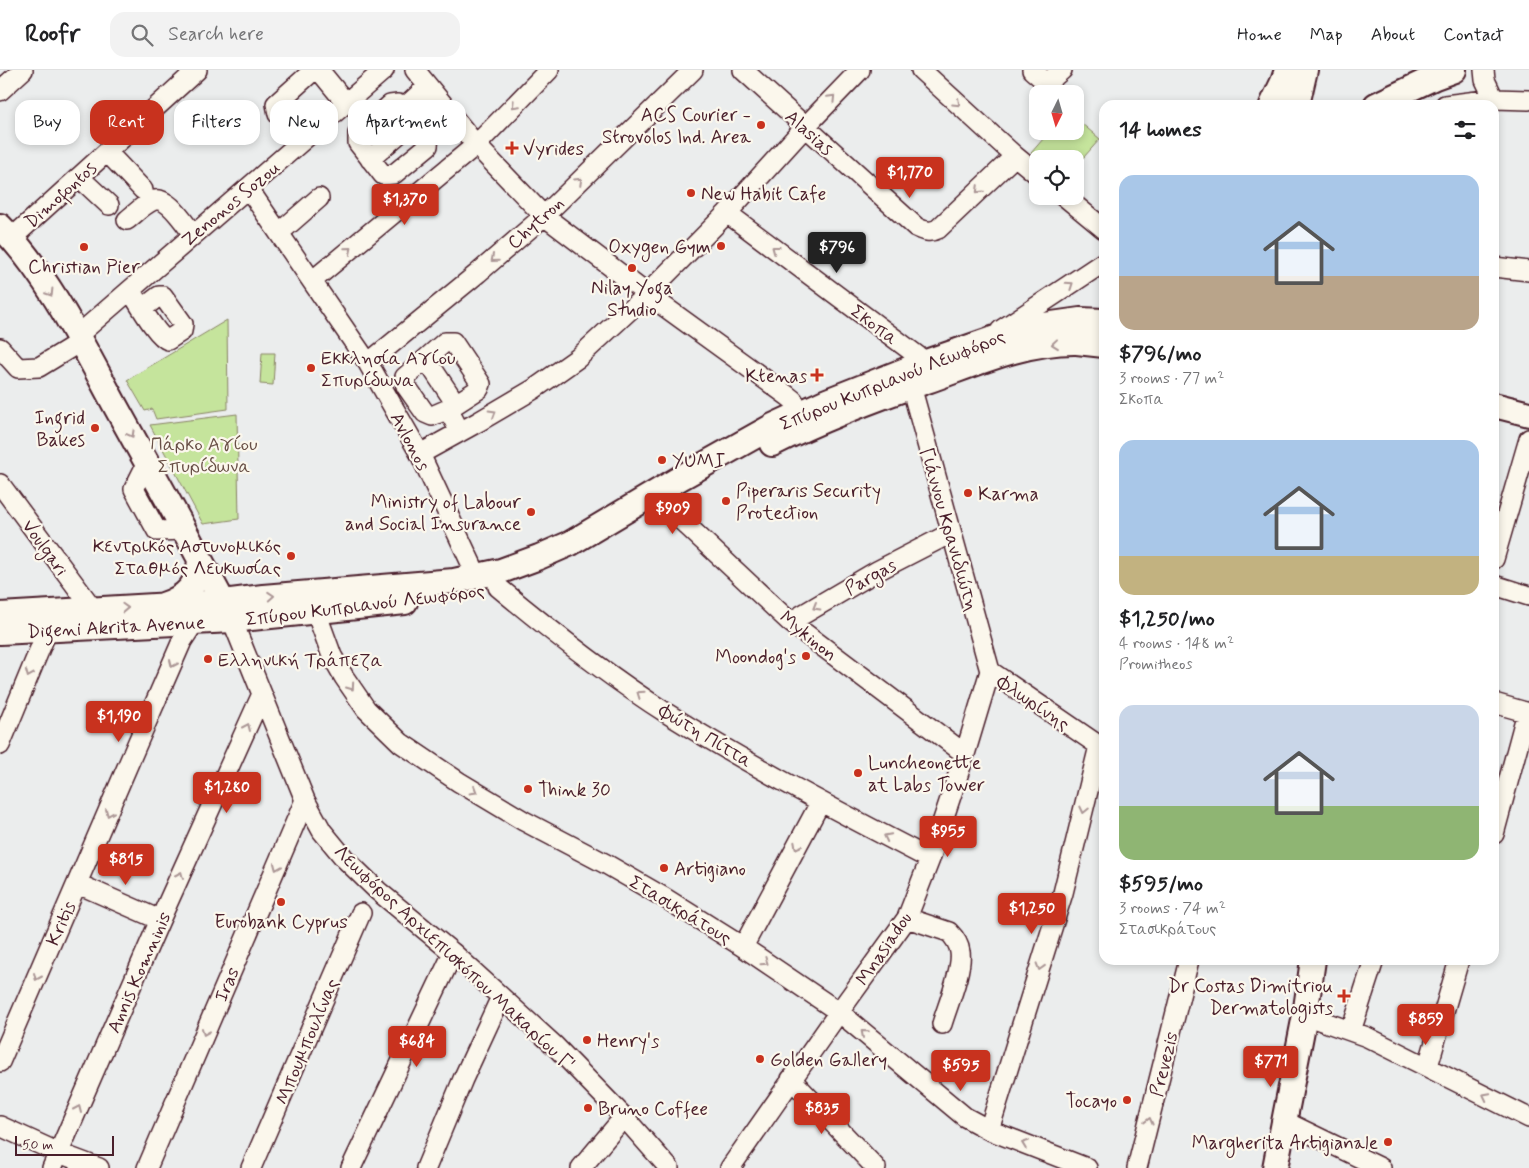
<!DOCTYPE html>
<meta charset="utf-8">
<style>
:root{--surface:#fff;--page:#f2f2f2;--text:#202124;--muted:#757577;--line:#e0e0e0;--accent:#c8321e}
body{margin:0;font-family:Mynerve,sans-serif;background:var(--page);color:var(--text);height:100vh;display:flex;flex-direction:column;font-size:19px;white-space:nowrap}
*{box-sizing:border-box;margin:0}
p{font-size:16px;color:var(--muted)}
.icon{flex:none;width:28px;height:28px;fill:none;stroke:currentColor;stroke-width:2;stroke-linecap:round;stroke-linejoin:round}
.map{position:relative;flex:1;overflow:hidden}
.side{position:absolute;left:1099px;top:30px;width:400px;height:865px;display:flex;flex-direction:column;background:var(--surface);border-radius:15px;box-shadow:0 2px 8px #0003}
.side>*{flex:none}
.banner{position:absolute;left:15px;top:30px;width:475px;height:45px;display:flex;gap:10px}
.needle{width:32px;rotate:185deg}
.buttons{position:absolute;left:1029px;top:15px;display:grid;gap:10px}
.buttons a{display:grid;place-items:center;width:55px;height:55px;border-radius:10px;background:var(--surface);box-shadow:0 2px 8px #0003;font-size:25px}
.scale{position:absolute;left:15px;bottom:12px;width:99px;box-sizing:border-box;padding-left:5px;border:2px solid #4a1f2b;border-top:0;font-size:14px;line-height:18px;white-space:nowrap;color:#4a1f2b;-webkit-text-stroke:4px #fbf7ec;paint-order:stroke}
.price{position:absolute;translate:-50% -42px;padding:0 11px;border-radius:5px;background:var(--accent);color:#fff;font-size:16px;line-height:32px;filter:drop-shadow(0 1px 2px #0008)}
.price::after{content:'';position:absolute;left:50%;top:30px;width:15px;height:11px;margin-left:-8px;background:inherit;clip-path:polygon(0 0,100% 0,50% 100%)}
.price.current{background:#222;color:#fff}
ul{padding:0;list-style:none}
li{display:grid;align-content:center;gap:10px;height:265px;padding:0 20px}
li span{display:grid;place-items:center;height:155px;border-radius:15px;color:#555}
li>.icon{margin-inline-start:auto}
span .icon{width:90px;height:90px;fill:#fffc;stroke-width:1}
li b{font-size:21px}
h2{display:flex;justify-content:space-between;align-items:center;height:60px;padding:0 20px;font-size:21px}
.chip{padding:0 18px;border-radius:15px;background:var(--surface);box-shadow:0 2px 8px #0003;font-size:18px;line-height:45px}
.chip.current{background:var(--accent);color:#fff}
header{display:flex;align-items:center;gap:30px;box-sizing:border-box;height:70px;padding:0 25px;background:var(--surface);border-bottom:1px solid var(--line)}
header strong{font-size:24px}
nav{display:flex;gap:28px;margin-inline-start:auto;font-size:18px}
.search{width:350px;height:45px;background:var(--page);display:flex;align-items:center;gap:12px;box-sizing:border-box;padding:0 18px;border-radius:15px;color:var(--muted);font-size:19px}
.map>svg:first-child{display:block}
.green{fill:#c5e49c;stroke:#888264}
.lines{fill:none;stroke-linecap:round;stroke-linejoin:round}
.minor-casing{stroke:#4a1f2b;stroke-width:22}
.major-casing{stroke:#4a1f2b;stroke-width:28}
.minor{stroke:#fbf7ec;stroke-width:19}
.major{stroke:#fbf7ec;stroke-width:24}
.oneway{stroke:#ab9695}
.poi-dot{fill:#c8321e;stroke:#fbf7ec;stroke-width:2}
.labels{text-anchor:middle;stroke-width:4.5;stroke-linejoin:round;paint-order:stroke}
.poi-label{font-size:19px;fill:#4a1f2b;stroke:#fbf7ec;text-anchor:start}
.street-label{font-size:19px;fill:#4a1f2b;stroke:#fbf7ec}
.park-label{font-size:19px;fill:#695047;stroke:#fbf7ec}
</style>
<header>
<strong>Roofr</strong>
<div class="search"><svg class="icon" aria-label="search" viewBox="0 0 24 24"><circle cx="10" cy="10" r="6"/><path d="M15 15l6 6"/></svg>Search here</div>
<nav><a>Home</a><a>Map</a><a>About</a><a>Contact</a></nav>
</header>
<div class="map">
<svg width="1529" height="1098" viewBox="0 0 1529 1098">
<rect width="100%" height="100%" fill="#ebeded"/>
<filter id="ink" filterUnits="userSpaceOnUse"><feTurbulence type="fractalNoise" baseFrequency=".02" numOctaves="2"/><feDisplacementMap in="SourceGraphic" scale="10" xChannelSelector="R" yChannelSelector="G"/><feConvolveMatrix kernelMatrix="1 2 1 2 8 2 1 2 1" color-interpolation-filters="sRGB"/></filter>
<g filter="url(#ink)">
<path class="green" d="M1075 48 1100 69 1075 97V89H1038L1031 83 1050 61H1075Z
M227 250 228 339 156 349 152 339 145 341 127 310Z
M262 283H275L273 315 260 314Z
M237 344 239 449 203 454 150 355Z"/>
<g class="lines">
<g class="minor-casing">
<path id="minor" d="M319 0 346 33
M415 0 476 75 544 146 647 224 788 326 793 330 808 355
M743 0 916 157C924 161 930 163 938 159L1015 86
M921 0 1015 86 1038 105
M1032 0 1047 13 1062 0
M1484 0 1485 10 1494 29
M0 21 23 0
M1445 35 1494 29 1529 30
M404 38 429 66 428 76 394 104 383 105 358 73V64L390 35 398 34 404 38 428 16
M301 72 278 44 276 34 314 0
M107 82 143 120
M370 89 415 50
M79 107 109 135
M248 118 368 293 420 384 477 506
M1064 126 1104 159
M727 143 926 292
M127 150C135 144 143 135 152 131 167 124 184 153 193 164
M279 163 319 128
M12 168 197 0
M1494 197 1529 201
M312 211 476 75 549 0
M130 220C137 230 157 267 168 270L182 261 183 254 163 226H159L142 239
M1001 260 1104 192
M77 266 384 0
M0 278 18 298 39 297 80 272
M426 289 456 334
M368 293 478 203 544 146 693 0
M911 316 990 601
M448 339 479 319 481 314 453 272H445L405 307 406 316 425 343 432 346 448 339 460 362
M420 384 478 352 534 319 578 288 647 224 727 143 805 57 860 0
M147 393 134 419 157 461 184 460
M0 414 93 539
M664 434 790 552 965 684
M1494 489 1529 369
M1494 515 1529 526
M498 517C552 562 608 606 668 644 753 697 841 743 930 789
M316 542 332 586 344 607 366 639 401 673 459 712 524 751 606 794 665 828 743 877 839 942 965 1047 989 1060 1087 1098
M232 550 305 730 322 761 345 789 378 821 453 883 555 976 624 1047 669 1098
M790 552 877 501 951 463
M990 601 1104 679
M1494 633 1529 643
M0 675 48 559V548
M1494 764 1527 642
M78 814 160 850
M907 848 949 862C955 868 959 874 960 882 963 899 947 937 942 954
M743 877 820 733
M1305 945 1367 967 1529 1048
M1351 961 1374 890
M0 992 137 674 182 571 195 551
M1428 996 1459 890
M791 1009 876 1098
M1284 1051 1381 1098
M0 1056 59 1083 99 1098
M989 1060 1063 823 1099 676
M52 1098 160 850 262 624
M147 1098 305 730
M251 1098 361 843
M351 1098 453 883
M426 1098 463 1009 501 927
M581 1098 624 1047
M730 1098 839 942 907 848 930 789 965 684 990 601
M1137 1098 1189 890"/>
</g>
<g class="major-casing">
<path id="major" d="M1272 35 1283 12 1287 0
M1297 35 1305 0
M1376 35 1435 7 1454 0
M0 156C48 204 84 278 116 337 154 406 193 474 229 544
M1494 335 1529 344
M772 374C822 349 874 329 927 311 975 294 1025 271 1077 272 1086 273 1095 274 1104 275
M163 535C187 527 199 514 200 489
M0 545 223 532 263 527 454 511 501 501 539 487 571 473 682 407 773 356 827 331 926 292 1024 258 1080 250 1104 251
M0 562 232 550 405 532
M1275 1098 1305 945 1313 890"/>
</g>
<use href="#minor" class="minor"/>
<use href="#major" class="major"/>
</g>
<defs><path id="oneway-chevron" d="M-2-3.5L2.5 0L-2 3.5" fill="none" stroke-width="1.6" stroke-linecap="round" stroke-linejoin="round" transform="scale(1.25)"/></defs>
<g class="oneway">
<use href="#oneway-chevron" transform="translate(832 28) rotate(-46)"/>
<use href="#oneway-chevron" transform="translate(957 33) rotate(43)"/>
<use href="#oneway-chevron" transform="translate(515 35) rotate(134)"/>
<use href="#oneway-chevron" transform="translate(579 111) rotate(-44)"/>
<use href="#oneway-chevron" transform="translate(979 120) rotate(136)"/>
<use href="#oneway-chevron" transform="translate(775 179) rotate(-143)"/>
<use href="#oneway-chevron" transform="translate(349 180) rotate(-40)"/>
<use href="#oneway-chevron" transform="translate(494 189) rotate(139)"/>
<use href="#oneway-chevron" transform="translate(1070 215) rotate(-34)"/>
<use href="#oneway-chevron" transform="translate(50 223) rotate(58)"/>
<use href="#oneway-chevron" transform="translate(1055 274) rotate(174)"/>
<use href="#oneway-chevron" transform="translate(493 343) rotate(-31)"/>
<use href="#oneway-chevron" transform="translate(131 364) rotate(61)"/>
<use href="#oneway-chevron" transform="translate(271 526) rotate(-4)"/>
<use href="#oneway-chevron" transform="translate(816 537) rotate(150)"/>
<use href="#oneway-chevron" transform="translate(125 538) rotate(-2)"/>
<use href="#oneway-chevron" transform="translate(173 594) rotate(114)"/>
<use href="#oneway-chevron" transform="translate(29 604) rotate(112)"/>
<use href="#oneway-chevron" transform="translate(351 617) rotate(55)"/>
<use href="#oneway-chevron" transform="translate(640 624) rotate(-145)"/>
<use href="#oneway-chevron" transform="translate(247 657) rotate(-66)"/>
<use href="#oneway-chevron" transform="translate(474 721) rotate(31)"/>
<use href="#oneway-chevron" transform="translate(1084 740) rotate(103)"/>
<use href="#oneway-chevron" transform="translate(109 743) rotate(113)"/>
<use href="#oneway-chevron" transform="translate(887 767) rotate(-153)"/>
<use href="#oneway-chevron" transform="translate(797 776) rotate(118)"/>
<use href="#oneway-chevron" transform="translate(277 797) rotate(113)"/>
<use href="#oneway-chevron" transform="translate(180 805) rotate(-66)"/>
<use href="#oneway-chevron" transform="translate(765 892) rotate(34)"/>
<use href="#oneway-chevron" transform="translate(1040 897) rotate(107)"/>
<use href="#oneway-chevron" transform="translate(37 907) rotate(114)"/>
<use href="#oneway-chevron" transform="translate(205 962) rotate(113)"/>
<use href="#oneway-chevron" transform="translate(864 963) rotate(-139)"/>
<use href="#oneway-chevron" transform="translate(1486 1026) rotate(-153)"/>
<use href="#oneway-chevron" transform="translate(78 1039) rotate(-66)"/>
<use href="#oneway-chevron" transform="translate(1149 1051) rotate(-76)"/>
<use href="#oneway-chevron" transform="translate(1025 1074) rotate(-159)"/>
</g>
</g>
<g class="poi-dot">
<circle cx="761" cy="55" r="5"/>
<path d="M509.5 70.5h5v5h5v5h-5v5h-5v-5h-5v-5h5z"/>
<circle cx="691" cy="123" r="5"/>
<circle cx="721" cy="176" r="5"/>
<circle cx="84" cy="177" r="5"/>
<circle cx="632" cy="198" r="5"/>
<circle cx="311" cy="298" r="5"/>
<path d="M814.5 297.5h5v5h5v5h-5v5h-5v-5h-5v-5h5z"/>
<circle cx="95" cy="358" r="5"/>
<circle cx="662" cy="390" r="5"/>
<circle cx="968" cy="423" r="5"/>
<circle cx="726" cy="431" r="5"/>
<circle cx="531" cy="442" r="5"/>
<circle cx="291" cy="486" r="5"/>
<circle cx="806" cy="586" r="5"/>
<circle cx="208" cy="589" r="5"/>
<circle cx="858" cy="703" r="5"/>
<circle cx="528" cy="719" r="5"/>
<circle cx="664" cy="798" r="5"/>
<circle cx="281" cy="832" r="5"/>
<path d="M1341.5 918.5h5v5h5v5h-5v5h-5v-5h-5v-5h5z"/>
<circle cx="587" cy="970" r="5"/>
<circle cx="760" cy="989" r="5"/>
<circle cx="1127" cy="1030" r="5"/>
<circle cx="588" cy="1038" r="5"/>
<circle cx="1388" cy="1072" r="5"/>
</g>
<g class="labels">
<g class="poi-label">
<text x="751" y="51" text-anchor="end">ACS Courier -<tspan x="751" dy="22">Strovolos Ind. Area</tspan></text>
<text x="523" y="85">Vyrides</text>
<text x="701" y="130">New Habit Cafe</text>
<text x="711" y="183" text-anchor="end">Oxygen Gym</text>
<text x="84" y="203" text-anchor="middle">Christian Pier</text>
<text x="632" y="224" text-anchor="middle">Nilay Yoga<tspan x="632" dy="22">Studio</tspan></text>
<text x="321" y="294">Εκκλησία Αγίου<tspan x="321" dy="22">Σπυρίδωνα</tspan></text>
<text x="807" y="312" text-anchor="end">Ktenas</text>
<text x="85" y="354" text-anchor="end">Ingrid<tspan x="85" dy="22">Bakes</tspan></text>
<text x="672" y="397">YUMI</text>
<text x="736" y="427">Piperaris Security<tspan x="736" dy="22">Protection</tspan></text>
<text x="978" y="430">Karma</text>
<text x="521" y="438" text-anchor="end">Ministry of Labour<tspan x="521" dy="22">and Social Insurance</tspan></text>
<text x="281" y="482" text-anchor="end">Κεντρικός Αστυνομικός<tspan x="281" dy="22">Σταθμός Λευκωσίας</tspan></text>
<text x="796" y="593" text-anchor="end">Moondog's</text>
<text x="218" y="596">Ελληνική Τράπεζα</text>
<text x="868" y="699">Luncheonette<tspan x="868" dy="22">at Labs Tower</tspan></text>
<text x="538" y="726">Think 30</text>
<text x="674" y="805">Artigiano</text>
<text x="281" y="858" text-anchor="middle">Eurobank Cyprus</text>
<text x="1333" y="922" text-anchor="end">Dr Costas Dimitriou<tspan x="1333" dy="22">Dermatologists</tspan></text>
<text x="597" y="977">Henry's</text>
<text x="770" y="996">Golden Gallery</text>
<text x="1117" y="1037" text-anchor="end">Tocayo</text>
<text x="598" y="1045">Bruno Coffee</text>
<text x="1378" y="1079" text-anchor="end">Margherita Artigianale</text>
</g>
<g class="street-label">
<text transform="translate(810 62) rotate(42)" y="7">Alasias</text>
<text transform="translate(60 124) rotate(-42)" y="7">Dimofontos</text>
<text transform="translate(230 133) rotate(-40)" y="7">Zenonos Sozou</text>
<text transform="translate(535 152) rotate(-42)" y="7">Chytron</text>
<text transform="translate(875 254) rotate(37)" y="7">Σκοπα</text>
<text transform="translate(892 309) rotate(-22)" y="7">Σπύρου Κυπριανού Λεωφόρος</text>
<text transform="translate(411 371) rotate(62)" y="7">Avlonos</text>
<text transform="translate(950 459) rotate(74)" y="7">Γιάννου Κρανιδιώτη</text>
<text transform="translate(46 477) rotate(54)" y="7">Voulgari</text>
<text transform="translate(870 506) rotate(-29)" y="7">Pargas</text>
<text transform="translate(365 534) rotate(-7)" y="7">Σπύρου Κυπριανού Λεωφόρος</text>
<text transform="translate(116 556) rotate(-3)" y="7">Digeni Akrita Avenue</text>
<text transform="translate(809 565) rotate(39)" y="7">Mykinon</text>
<text transform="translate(1034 632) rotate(34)" y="7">Φλωρίνης</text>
<text transform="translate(706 665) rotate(31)" y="7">Φώτη Πίττα</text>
<text transform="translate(681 839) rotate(31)" y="7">Στασικράτους</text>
<text transform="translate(60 853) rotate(-66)" y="7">Kritis</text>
<text transform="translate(883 878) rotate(-56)" y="7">Mnasiadou</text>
<text transform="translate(455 887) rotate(43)" y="7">Λεωφόρος Αρχιεπισκόπου Μακαρίου Γ'</text>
<text transform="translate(138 902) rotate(-66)" y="7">Annis Komninis</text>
<text transform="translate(226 914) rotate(-67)" y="7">Iras</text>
<text transform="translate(306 971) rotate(-67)" y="7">Μπουμπουλίνας</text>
<text transform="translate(1163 994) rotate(-76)" y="7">Prevezis</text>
</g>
<g class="park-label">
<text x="204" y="380">Πάρκο Αγίου<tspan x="204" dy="22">Σπυρίδωνα</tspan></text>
</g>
</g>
</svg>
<div class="buttons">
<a><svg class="needle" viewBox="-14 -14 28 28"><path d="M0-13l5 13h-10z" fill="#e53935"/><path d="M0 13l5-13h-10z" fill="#757577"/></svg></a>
<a><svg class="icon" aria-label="locate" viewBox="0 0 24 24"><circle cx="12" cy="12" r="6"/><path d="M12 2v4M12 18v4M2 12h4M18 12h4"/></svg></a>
</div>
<div class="scale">50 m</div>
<b class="price" style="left:910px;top:129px">$1,770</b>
<b class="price" style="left:405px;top:156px">$1,370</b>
<b class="price current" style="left:837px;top:204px">$796</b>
<b class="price" style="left:673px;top:465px">$909</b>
<b class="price" style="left:119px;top:673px">$1,190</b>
<b class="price" style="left:227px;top:744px">$1,280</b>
<b class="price" style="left:948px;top:788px">$955</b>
<b class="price" style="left:126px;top:816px">$815</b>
<b class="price" style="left:1032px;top:865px">$1,250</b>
<b class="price" style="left:1426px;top:976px">$859</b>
<b class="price" style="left:417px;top:998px">$684</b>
<b class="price" style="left:1271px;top:1018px">$771</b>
<b class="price" style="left:961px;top:1022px">$595</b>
<b class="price" style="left:822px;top:1065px">$835</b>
<div class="banner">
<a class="chip">Buy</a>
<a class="chip current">Rent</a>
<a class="chip">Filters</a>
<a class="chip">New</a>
<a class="chip">Apartment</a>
</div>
<section class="side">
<h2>14 homes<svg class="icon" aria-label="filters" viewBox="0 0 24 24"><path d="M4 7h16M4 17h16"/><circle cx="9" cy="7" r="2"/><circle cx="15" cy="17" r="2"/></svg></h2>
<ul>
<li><span style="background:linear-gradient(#a9c7e8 65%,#b9a48a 0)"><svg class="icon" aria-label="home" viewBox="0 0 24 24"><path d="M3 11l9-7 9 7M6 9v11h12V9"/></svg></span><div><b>$796/mo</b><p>3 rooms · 77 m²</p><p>Σκοπα</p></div></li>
<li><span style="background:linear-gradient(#a9c7e8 75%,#c2b280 0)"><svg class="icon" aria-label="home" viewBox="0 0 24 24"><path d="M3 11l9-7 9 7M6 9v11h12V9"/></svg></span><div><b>$1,250/mo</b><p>4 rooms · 148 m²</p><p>Promitheos</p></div></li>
<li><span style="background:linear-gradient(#c9d6e8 65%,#8fb573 0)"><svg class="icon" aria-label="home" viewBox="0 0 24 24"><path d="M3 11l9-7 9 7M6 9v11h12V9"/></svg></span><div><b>$595/mo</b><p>3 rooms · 74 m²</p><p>Στασικράτους</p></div></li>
</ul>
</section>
</div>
